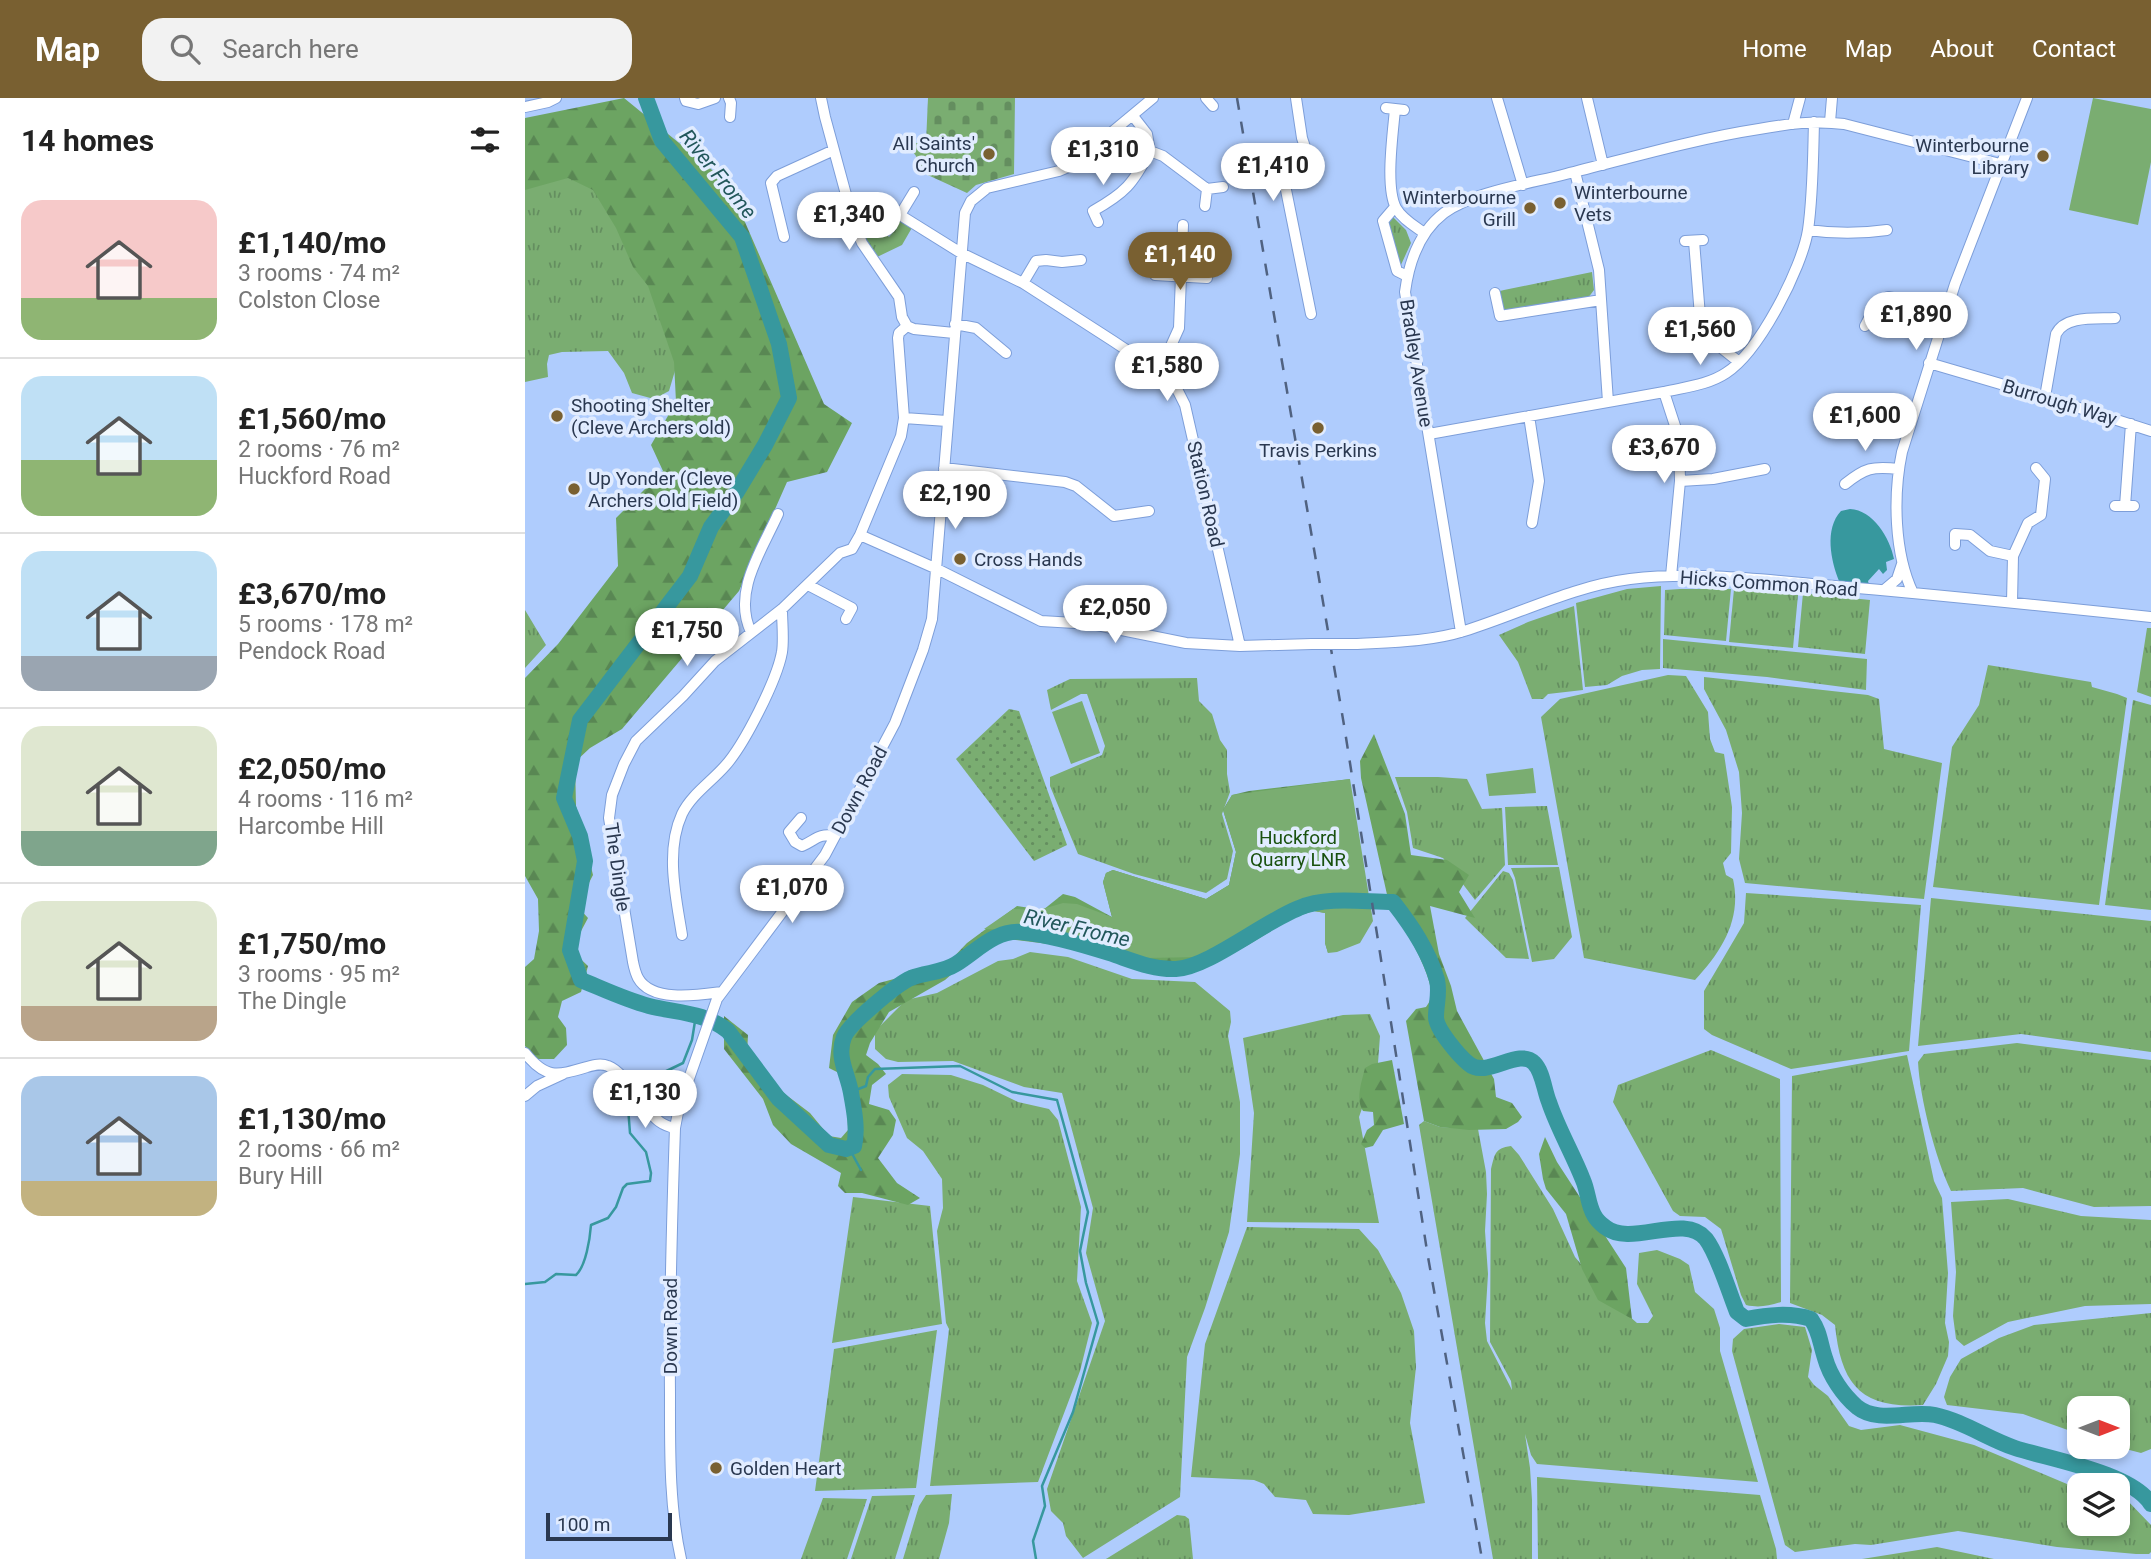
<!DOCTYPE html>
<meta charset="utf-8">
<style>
:root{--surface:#fff;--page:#f2f2f2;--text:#222;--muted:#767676;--line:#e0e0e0;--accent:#796031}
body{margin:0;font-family:Roboto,sans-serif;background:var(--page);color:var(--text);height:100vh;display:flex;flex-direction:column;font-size:26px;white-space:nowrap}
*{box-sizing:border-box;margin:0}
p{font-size:23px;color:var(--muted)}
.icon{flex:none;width:38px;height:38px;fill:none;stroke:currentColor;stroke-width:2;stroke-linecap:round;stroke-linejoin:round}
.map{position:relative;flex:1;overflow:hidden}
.sheet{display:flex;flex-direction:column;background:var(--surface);width:525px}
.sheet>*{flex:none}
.needle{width:46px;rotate:90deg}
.buttons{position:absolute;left:1542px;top:1298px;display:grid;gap:14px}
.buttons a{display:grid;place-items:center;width:63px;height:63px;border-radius:14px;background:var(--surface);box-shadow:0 4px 10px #0003;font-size:35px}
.scale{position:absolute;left:21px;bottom:18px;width:126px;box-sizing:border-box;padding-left:7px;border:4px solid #2a3850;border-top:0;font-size:19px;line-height:24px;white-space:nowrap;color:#2a3850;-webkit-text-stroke:5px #e1ecff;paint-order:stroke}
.price{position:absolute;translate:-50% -60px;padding:0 16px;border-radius:24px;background:#fff;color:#222;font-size:23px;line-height:46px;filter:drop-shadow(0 2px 4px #0008)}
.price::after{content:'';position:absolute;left:50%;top:42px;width:21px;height:16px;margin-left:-10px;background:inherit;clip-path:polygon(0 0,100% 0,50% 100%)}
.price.active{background:var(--accent);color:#fff}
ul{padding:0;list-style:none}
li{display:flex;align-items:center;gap:21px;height:175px;padding:0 21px}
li+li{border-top:2px solid var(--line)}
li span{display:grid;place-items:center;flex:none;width:196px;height:140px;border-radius:21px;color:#555}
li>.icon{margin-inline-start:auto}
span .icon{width:84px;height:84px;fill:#fffc;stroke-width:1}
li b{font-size:30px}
h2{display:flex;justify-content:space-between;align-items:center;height:84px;padding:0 21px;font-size:30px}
header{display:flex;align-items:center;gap:42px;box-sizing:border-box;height:98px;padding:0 35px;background:var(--accent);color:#fff}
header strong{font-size:33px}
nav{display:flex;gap:38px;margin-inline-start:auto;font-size:24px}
.search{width:490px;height:63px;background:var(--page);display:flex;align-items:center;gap:18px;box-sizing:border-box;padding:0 24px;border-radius:21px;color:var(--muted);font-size:26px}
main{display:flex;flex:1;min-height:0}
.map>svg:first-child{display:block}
.grass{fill:url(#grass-tufts)}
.forest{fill:url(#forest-firs)}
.cemetery{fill:url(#cemetery-stones)}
.park{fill:#7aad71}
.garden{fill:url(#garden-dots)}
.water{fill:#37989e}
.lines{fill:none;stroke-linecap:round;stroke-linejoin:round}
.stream{stroke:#37989e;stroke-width:2.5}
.river{stroke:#37989e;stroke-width:16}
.minor-casing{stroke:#7d9ed9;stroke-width:12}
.minor{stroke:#fff;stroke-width:10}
.rail{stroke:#506281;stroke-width:2.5;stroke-dasharray:12 12;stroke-linecap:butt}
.minor-bridge-casing{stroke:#7d9ed9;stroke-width:12;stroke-linecap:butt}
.minor-bridge{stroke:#fff;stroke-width:10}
.poi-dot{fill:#796031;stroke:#e1ecff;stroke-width:2.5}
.labels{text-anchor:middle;stroke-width:7;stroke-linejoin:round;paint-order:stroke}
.poi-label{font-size:19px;fill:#2a3850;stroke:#e1ecff;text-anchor:start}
.street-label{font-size:19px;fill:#2a3850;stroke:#e1ecff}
.park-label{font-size:19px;fill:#19510f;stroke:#e1ecff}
.water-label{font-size:21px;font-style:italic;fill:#22575b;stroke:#e1ecff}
</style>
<header>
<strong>Map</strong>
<div class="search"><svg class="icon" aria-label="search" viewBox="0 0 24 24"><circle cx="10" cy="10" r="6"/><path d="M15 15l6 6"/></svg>Search here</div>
<nav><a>Home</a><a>Map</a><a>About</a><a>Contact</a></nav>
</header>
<main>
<section class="sheet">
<h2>14 homes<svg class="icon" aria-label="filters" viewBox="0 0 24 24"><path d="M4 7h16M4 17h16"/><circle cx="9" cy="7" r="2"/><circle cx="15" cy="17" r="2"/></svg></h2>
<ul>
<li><span style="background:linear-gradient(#f6c9c9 70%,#8fb573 0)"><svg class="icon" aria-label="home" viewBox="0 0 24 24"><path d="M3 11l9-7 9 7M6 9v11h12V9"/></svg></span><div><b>£1,140/mo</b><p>3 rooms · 74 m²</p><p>Colston Close</p></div></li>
<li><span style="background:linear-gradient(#bfe0f5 60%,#8fb573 0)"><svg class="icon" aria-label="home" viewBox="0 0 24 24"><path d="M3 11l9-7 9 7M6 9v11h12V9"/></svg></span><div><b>£1,560/mo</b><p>2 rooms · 76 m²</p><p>Huckford Road</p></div></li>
<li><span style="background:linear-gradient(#bfe0f5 75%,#9aa5b1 0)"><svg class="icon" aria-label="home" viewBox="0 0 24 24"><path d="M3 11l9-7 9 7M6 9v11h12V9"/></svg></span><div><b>£3,670/mo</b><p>5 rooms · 178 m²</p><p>Pendock Road</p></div></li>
<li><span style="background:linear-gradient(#dfe7d0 75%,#7fa58c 0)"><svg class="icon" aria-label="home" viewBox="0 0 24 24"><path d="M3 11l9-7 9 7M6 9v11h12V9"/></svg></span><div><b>£2,050/mo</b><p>4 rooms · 116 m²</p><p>Harcombe Hill</p></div></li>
<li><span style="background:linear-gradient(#dfe7d0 75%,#b9a48a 0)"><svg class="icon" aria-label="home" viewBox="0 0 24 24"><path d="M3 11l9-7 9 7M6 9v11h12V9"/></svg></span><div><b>£1,750/mo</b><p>3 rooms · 95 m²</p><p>The Dingle</p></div></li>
<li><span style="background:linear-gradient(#a9c7e8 75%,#c2b280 0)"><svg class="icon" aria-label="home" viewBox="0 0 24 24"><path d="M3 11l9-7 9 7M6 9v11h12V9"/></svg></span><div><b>£1,130/mo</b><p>2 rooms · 66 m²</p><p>Bury Hill</p></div></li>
</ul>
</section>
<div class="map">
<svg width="1626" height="1461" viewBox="0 0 1626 1461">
<defs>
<pattern id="grass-tufts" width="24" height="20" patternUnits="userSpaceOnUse" patternTransform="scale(1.75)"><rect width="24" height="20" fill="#7aad71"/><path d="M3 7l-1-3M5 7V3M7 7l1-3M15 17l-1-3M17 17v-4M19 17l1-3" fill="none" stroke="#648e5f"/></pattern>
<pattern id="forest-firs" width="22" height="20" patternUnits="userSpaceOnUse" patternTransform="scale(1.75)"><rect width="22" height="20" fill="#6ca462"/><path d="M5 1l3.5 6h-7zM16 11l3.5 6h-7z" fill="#598753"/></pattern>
<pattern id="cemetery-stones" width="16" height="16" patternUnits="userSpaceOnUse" patternTransform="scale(1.75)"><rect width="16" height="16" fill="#7aad71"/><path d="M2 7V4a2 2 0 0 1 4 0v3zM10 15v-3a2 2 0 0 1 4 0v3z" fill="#648e5f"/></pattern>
<pattern id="garden-dots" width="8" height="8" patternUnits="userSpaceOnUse" patternTransform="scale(1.75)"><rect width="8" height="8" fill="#7aad71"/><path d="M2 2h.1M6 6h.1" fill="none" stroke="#648e5f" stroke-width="1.8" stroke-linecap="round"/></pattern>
</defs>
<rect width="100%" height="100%" fill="#afccfd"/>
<path class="grass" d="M55 72 113 146 152 266 144 293 129 301 107 295 99 275 83 253 37 254 24 257 22 266 23 279 0 284V86Z
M328 98 336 124 343 118 364 139 372 130 354 113 352 114 349 111 354 106 388 128 377 147 350 160 336 141 325 102Z
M866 117 881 132 886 145 875 169 861 128Z
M1067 174 1069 192 1063 200 984 213 979 211 974 196 975 193 979 192Z
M1136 488 1135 571 1117 572 1097 578 1082 587 1060 589 1051 505 1102 491Z
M1155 491H1206L1201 543 1139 537 1140 492Z
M1209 491 1273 497 1268 550 1204 544Z
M1278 495 1345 502 1340 556 1273 549Z
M1049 508 1058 592 1023 596 1018 601H1007L993 564 974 537 1003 524Z
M0 512 21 547 0 570Z
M1622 530H1626V599L1612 594Z
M1138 541 1342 561 1341 592 1242 579 1138 570Z
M1463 567 1566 584 1567 589 1592 596 1602 600 1574 807 1408 789 1427 649 1454 607Z
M1143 577 1161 578 1183 614 1185 641 1190 654 1199 656 1207 709 1206 755 1198 765 1201 777 1208 781C1217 821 1197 853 1170 882L1059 860 1016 619 1035 601Z
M1179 579 1343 597 1354 601 1359 651 1417 665 1399 801 1220 785 1214 761 1217 715 1214 674 1201 632 1179 591Z
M672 580 674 603 687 616 695 642 702 652V676L705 694 697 716 708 753 702 781 681 795 609 776 553 756 525 688V679L577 657 580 648 562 596H556L526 612 522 592 545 581Z
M1608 602 1626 607V812L1580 807Z
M870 679H913L942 681 957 711 977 710 980 767 950 802 918 760 888 750 882 714Z
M1022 708 1033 767H983L980 709Z
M1034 769 1047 839 1029 861 1007 864 990 780 986 770Z
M978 773 984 775 988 782 1004 861 981 860 940 820Z
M1221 795 1396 807 1384 953 1266 971 1187 937 1179 931V893L1219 825Z
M1406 800 1626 823V954L1496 936 1393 948Z
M505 854 543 859 607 881 670 884 705 913 706 924 703 938 715 1004V1056L704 1134 680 1210 662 1259 655 1399 558 1460 541 1438 538 1425 526 1413 522 1391 580 1223 561 1155 568 1110 537 995 499 989 428 963 373 964 361 961 350 951V933L381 902 412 895 473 863 488 861Z
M845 916 855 938 853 965 834 1019 854 1125 722 1124 729 1015 718 940 818 917Z
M1492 945 1626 962V1108L1569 1109 1498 1090 1426 1093C1410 1059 1395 1001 1393 964L1399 956Z
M1186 952 1255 981 1256 1204C1243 1208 1234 1210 1221 1207L1216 1197 1196 1131 1180 1119 1155 1118 1148 1113 1088 1004 1093 987Z
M1382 957 1409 1083 1417 1100 1423 1175 1420 1225 1424 1244 1423 1258 1411 1286 1398 1307C1336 1311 1316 1287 1310 1227L1297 1217 1265 1205 1267 978Z
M377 976 426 977 458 987 493 1004 524 1011 533 1022 556 1109 552 1183 567 1225 555 1273 513 1384 405 1388 424 1231 421 1225 412 1133 418 1110 417 1081 398 1053 382 1040 364 999 363 987Z
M899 1023 915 1029 953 1031 961 1074 962 1096 960 1133 963 1176 960 1225 962 1243 987 1292 986 1283 965 1244 966 1071C970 1057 969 1050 986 1048L994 1057 1028 1111 1050 1159 1087 1203 1112 1225H1123L1128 1218 1112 1186 1114 1155 1132 1152 1155 1161 1164 1167 1170 1194 1189 1211 1195 1230V1253L1233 1384 1012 1366 1006 1357 1000 1336 1005 1370 1007 1402V1461H968L894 1027Z
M328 1099 405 1108 417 1226 307 1245Z
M1483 1101 1556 1118 1626 1122V1206L1560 1208 1483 1224 1439 1248 1431 1241 1428 1218 1431 1174 1426 1104Z
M722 1129 834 1131 853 1152 876 1195 889 1233 891 1269 885 1325 900 1405 824 1417 788 1416 781 1402 750 1399 739 1386 729 1382 666 1379 680 1246Z
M1626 1215V1351L1616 1355 1593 1349 1592 1311H1554V1336L1498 1316 1422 1307 1419 1299 1425 1279 1436 1261 1474 1240 1509 1227Z
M1254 1226 1280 1229 1287 1252 1283 1279 1289 1287 1303 1298 1324 1328 1336 1332 1375 1327 1449 1347 1542 1386 1554 1397V1426H1592L1593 1398 1599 1399 1626 1427V1454L1624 1456H1611L1532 1449 1433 1433 1346 1447 1330 1446 1270 1454 1260 1447 1207 1253 1208 1241 1219 1231Z
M412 1232 391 1390 290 1393 309 1251Z
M1012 1379 1235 1397 1251 1451 1252 1461H1013Z
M427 1396 424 1425 414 1461H378L394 1408 401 1397Z
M390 1397 370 1461H326L347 1398Z
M298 1400 342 1401 322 1461H276Z
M652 1417 660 1418 664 1421 668 1461H581Z
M1412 1449 1469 1461H1337Z"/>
<path class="forest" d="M99 0 203 85 299 306 327 325 302 374 262 384 214 493 97 631 65 650 50 664 51 708 68 777 52 808 63 820 46 852 63 868 56 894 37 903 33 919 41 930 42 947 29 961H12L0 948V869L9 861 14 833 13 801 0 778V580L33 546 93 468 91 420 138 373 126 347 151 304 149 264 123 188 108 169 91 130 68 92 43 80 0 92V20Z
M849 636 880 716 886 757 922 762 944 777 934 794 950 820 905 808 914 856 926 888 932 913 969 981 971 999 987 1005 997 1019 993 1024 981 1031 944 1032 915 1029 899 1023 881 923 891 911 901 909C903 906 905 903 906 899 910 882 877 822 865 810L836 680 835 663Z
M825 681 803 855 800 845V815L789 813 752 824 746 833 723 847 695 862 655 877 633 876 532 847 482 841 455 852 420 882 364 914 345 945 341 957 353 966 361 976 347 987 344 1006 364 1012 371 1022 368 1037 353 1060 372 1085 395 1100 383 1107 337 1095H320L313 1088 316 1075 266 1046 248 1027 238 1001 199 951V918L223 937 222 956 260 996 285 1015 304 1038 316 1040 323 1032 322 1005 332 1000 328 982 304 970 308 937 327 904 354 885 421 867 442 845 492 808 518 812 538 796 550 799 587 819 578 784 581 775 588 772 681 801 704 787 711 754 698 712 707 697 724 693Z
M867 962 879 1026 858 1032 848 1048 840 1050 836 1046 842 1032 849 1027 848 1014 838 1013C830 1001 837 983 840 970L847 966Z
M1020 1039 1032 1064 1101 1170 1107 1221 1073 1202 1057 1171 1041 1116 1021 1091 1018 1081 1014 1056Z"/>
<path class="cemetery" d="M403 0H490L489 76 451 87 442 95 394 73 391 58 381 45H401Z"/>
<path class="park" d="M1568 0 1626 11V64L1613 127 1544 112Z
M557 603 575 655 546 666 527 614Z
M1008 670 1011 695 964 698 961 676Z
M825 681 848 823 835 845 812 854 803 855 800 845V815L789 813 754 816 701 844 678 859 619 860 569 844 510 833 459 831 488 811 514 812 538 805 552 806 587 819 578 784 581 775 588 772 681 801 704 787 711 754 698 712 707 697Z"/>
<path class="garden" d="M484 611 494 613 542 747 509 763 431 661Z"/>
<path class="water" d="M1325 411C1348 412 1365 440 1369 461L1361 464 1362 472 1358 476 1354 471 1343 483 1344 487 1314 483C1306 463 1299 431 1316 413Z"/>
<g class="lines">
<path class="stream" d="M116 988 129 979 158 965 167 942 171 917
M326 994 341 988 343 979 350 971 435 968 487 994 532 1002 563 1114 555 1153 561 1185 573 1225 548 1314 517 1388 520 1408 508 1443 511 1461
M324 1050 336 1072
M0 1186 20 1184 31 1176 51 1177C61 1168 65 1140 66 1127L83 1120 91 1109 98 1090 102 1086 125 1083 126 1075 121 1054 105 1035 103 1009"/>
<path class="river" d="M121 0 137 43 217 139 254 246 264 300 240 347 211 395 186 429 165 478 55 622 39 700 55 738 60 763 45 852 56 882C78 891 101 902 124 908 151 915 180 914 203 933L253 1000 304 1047 321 1051 329 1048C333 1032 329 1011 326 995 323 976 311 959 319 939 324 926 372 886 386 880 401 874 417 875 431 866 452 853 470 832 496 834 525 837 556 846 584 855 606 862 627 872 651 871 684 869 738 824 774 810 802 798 838 804 868 804 886 827 904 853 912 882 915 895 911 906 911 919 911 931 934 958 944 966 961 981 994 949 1009 965 1018 974 1019 992 1024 1004 1033 1031 1048 1056 1058 1082 1063 1093 1063 1107 1069 1117 1071 1121 1076 1126 1080 1129 1106 1150 1159 1114 1181 1141 1193 1157 1204 1194 1212 1214L1221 1221C1242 1217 1265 1214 1286 1221 1295 1234 1295 1245 1300 1260 1305 1278 1318 1297 1332 1309 1353 1326 1386 1312 1410 1317 1438 1323 1463 1341 1490 1350 1524 1361 1607 1375 1626 1406"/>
<g class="minor-casing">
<path id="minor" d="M160 0 161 3 173 6 190 0
M204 0 206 5 205 19
M296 0 300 19 329 126 337 145 374 199 377 219 382 228 389 231 429 235
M681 0 688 8
M771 0 777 40 784 61C776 67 767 66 759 72V82L786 216
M972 0 998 87
M1062 0 1078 67
M0 9 23 4 31 0
M861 10 879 12
M870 11C868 35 860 89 871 110 877 121 890 128 899 135
M608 18 622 36 625 53 638 58 682 91
M1305 24 1307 0
M1268 26 1275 0
M1050 74 1074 172 1083 304
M389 94 375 117 436 155 498 185 588 243 630 271 653 293 660 307 715 548
M680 108 682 91 698 89
M870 109 858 123 872 173 882 178
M573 124 568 113C600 95 608 86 625 53
M1283 132C1311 136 1334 136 1362 132
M259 139 246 85 252 78 309 52
M1160 143 1178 142
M1169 143 1175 218 1194 248 1214 264
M630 177 682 180
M498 185 511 163 521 162 537 164 556 162
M970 195 975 218 1076 202
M430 226 451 230 481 255
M1340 228C1346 217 1351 204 1363 199L1421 211
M1404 265 1520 299 1626 333
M630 271 645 250 654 230 658 127
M1139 294 1154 340 1155 383 1146 478
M1520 299 1531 236C1540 217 1571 221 1590 220
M1004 318 1014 383 1007 425
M379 320 422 323
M904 336 1139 294C1160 289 1183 287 1201 275 1234 254 1277 170 1283 132 1288 97 1288 60 1289 24
M419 370 540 384 551 388 589 418 624 413
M1155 383 1188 381 1240 371
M1320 386C1340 370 1347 368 1374 371
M1590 408H1609
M1600 408 1606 326
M335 437 412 471 516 523 567 526 661 545 715 548 787 546
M1430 447V436L1445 437 1465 453 1488 458
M283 487 327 510 321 521
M1359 492 1372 481 1377 466
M1388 495C1369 455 1368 397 1377 354L1430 186 1502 0
M1487 504 1488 458 1503 425 1516 417 1520 381 1511 370
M226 534C207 494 237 452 253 416
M936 534 880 194C884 164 894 134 919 115 947 94 1007 85 1041 76 1105 60 1169 41 1234 31 1263 26 1290 22 1319 26L1475 66
M829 546C865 544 904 544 939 533 994 516 1048 488 1105 481 1173 473 1242 482 1310 488 1416 497 1521 508 1626 519
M276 720 264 734 270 744 277 748C291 742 293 735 310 738
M157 837C151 799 140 753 157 716 166 697 186 684 200 668 219 647 252 582 257 554 259 541 257 525 257 511
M197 894C174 897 127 905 113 880 111 876 109 869 108 864L84 720 87 697 99 666 111 643 158 598 190 563 257 511 315 455 327 451 335 437 376 338 379 320 373 240 374 235 382 228
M0 955C21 981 31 978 62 969 69 967 76 965 83 968 102 975 118 1013 135 1024 139 1027 145 1029 150 1030
M0 998 12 988 38 976
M156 1461C144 1408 145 1350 145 1297 144 1208 147 1119 150 1030L154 1009 192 901 300 757 370 625 398 552 407 521 440 115 446 103 462 90 534 73 546 68 628 0"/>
</g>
<use href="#minor" class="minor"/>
<path class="rail" d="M712 0 819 627 903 1159 957 1461"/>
<g class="minor-bridge-casing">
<path id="minor-bridge" d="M787 546H829"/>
</g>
<use href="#minor-bridge" class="minor-bridge"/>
</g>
<g class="poi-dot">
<circle cx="464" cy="56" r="7"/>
<circle cx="1518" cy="58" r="7"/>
<circle cx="1035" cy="105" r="7"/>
<circle cx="1005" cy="110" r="7"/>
<circle cx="32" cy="318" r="7"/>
<circle cx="793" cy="330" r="7"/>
<circle cx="49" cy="391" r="7"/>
<circle cx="435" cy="461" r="7"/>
<circle cx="191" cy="1370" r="7"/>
</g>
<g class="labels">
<g class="poi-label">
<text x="450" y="52" text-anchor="end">All Saints'<tspan x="450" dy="22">Church</tspan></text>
<text x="1504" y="54" text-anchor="end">Winterbourne<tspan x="1504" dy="22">Library</tspan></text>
<text x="1049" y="101">Winterbourne<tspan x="1049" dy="22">Vets</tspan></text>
<text x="991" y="106" text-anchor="end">Winterbourne<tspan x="991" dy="22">Grill</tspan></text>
<text x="46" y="314">Shooting Shelter<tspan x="46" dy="22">(Cleve Archers old)</tspan></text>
<text x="793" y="359" text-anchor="middle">Travis Perkins</text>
<text x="63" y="387">Up Yonder (Cleve<tspan x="63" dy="22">Archers Old Field)</tspan></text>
<text x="449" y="468">Cross Hands</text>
<text x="205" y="1377">Golden Heart</text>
</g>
<g class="street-label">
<text transform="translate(892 265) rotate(81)" y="7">Bradley Avenue</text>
<text transform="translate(1535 304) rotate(17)" y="7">Burrough Way</text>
<text transform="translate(681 396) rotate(77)" y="7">Station Road</text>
<text transform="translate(1244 485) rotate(4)" y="7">Hicks Common Road</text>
<text transform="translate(334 692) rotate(-62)" y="7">Down Road</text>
<text transform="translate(93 769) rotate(82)" y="7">The Dingle</text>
<text transform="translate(145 1228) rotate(-90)" y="7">Down Road</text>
</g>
<g class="park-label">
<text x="773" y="746">Huckford<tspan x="773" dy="22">Quarry LNR</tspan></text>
</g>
<g class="water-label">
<text transform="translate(193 76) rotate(51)" y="7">River Frome</text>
<text transform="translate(552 830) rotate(13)" y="7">River Frome</text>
</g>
</g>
</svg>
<div class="buttons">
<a><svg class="needle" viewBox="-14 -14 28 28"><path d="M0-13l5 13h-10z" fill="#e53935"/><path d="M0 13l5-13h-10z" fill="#767676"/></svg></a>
<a><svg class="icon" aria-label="layers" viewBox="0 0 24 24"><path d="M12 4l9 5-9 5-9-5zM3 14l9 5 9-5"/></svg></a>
</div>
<div class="scale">100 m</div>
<b class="price" style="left:578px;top:89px">£1,310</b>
<b class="price" style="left:748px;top:105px">£1,410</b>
<b class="price" style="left:324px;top:154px">£1,340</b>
<b class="price active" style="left:655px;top:194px">£1,140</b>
<b class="price" style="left:1391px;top:254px">£1,890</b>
<b class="price" style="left:1175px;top:269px">£1,560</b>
<b class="price" style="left:642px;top:305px">£1,580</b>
<b class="price" style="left:1340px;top:355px">£1,600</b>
<b class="price" style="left:1139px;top:387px">£3,670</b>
<b class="price" style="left:430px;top:433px">£2,190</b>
<b class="price" style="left:590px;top:547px">£2,050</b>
<b class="price" style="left:162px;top:570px">£1,750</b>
<b class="price" style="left:267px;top:827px">£1,070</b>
<b class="price" style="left:120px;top:1032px">£1,130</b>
</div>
</main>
